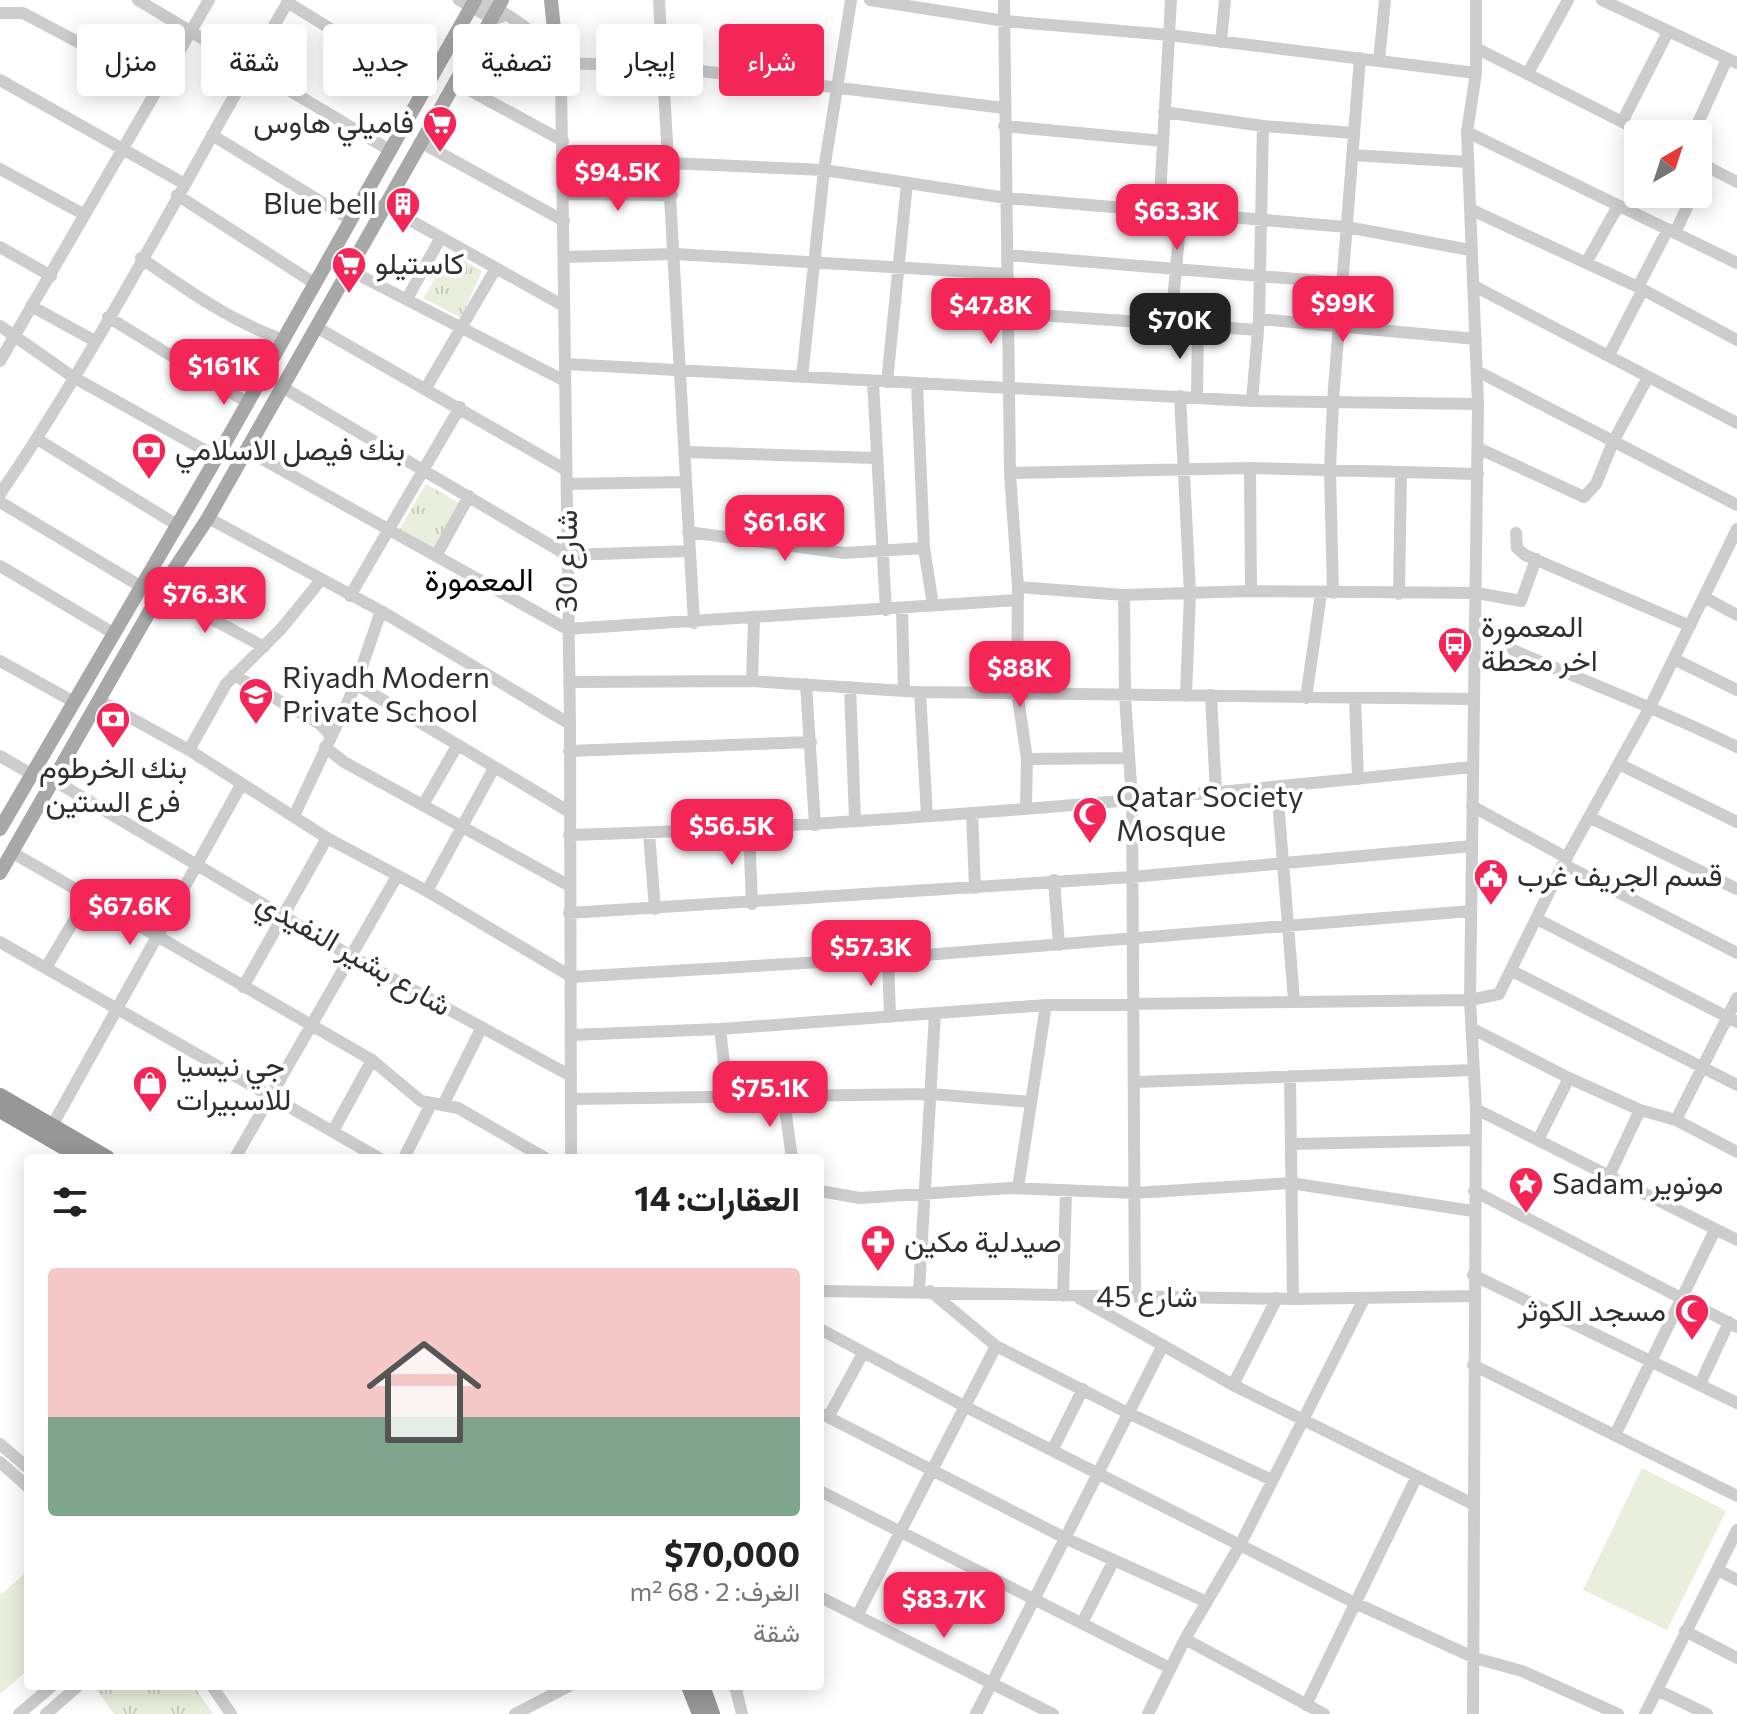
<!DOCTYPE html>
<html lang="ar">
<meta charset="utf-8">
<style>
:root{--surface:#fff;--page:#f2f2f2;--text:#222;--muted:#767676;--line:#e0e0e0;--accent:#f32657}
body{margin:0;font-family:Commissioner,Vazirmatn,sans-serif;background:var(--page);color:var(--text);direction:rtl;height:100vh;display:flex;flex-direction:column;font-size:30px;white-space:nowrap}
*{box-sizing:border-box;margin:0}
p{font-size:26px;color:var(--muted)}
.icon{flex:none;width:44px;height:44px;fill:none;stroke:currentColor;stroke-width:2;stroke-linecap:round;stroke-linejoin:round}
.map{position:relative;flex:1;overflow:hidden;direction:ltr}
.sheet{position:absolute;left:24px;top:1154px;width:800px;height:536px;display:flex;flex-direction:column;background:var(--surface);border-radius:8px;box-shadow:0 4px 20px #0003;direction:rtl}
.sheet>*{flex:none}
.banner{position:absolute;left:24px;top:24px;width:800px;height:72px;direction:rtl;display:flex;gap:16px}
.needle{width:52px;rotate:39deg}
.buttons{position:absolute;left:1624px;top:120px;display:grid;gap:16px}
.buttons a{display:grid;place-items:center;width:88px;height:88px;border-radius:8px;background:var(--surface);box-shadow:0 4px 20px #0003;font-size:40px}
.price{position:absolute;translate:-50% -68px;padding:0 18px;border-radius:16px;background:var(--accent);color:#fff;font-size:26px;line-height:52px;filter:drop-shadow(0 2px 4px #0008)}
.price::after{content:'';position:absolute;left:50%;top:48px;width:24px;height:18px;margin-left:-12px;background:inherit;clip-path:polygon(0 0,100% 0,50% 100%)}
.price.current{background:#222;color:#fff}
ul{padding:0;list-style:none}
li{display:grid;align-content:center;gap:16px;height:424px;padding:0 24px}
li+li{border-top:2px solid var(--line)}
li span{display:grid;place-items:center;height:248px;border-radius:8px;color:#555}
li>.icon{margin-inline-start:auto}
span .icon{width:144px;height:144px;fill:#fffc;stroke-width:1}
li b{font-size:34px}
h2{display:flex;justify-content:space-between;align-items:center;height:96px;padding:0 24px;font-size:34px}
.pill{padding:0 28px;border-radius:8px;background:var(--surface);box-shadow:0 4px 20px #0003;font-size:28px;line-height:72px}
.pill.current{background:var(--accent);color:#fff}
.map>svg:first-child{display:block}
.grass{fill:url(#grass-tufts)}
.garden{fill:#e9eedd}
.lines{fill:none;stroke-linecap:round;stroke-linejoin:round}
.minor{stroke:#cdcdcd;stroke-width:12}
.major{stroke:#a8a8a8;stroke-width:14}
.highway{stroke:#979797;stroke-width:16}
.labels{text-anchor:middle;stroke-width:8;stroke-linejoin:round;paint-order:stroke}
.poi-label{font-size:30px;fill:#303030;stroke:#fff;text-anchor:start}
.street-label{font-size:30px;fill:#303030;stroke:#fff}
.neighbourhood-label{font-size:32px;fill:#000;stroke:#fff}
</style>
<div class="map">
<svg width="1737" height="1714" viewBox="0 0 1737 1714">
<defs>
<pattern id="grass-tufts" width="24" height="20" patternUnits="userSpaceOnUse" patternTransform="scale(2)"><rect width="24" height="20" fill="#e9eedd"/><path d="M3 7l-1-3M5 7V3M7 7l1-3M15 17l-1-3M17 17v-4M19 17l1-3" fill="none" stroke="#c8ccbe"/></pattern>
</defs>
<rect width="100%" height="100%" fill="#fff"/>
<path class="grass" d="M452 253 482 271 461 318 423 298Z
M426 484 461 504 434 550 399 530Z
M94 1686H194L213 1714H114Z"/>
<path class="garden" d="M1642 1468 1726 1511 1667 1630 1583 1590Z
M28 1571V1670L0 1694V1595Z"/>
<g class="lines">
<path class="minor" d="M138 0 391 151
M459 0 493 19 501 17
M483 0C515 20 556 40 561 81L570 724 571 1158
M659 0 694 623
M870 0 1005 21 1169 35 1476 73
M1004 0 1010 473 1018 587 1017 691 1027 759 1026 808
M1602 0 1737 63
M287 2 426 88
M0 13H23L159 85
M1221 42 1225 0
M1476 48 1646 134
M1379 61 1385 0
M559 63 660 66 1004 108
M1528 73 1568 0
M0 80 183 183
M456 83 563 141
M1164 112 1263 126 1354 133
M1622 122 1668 32
M1004 126 1163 141
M1467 132 1737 263
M1693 134 1727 59
M212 135 351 220
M420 142 564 221
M1352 155 1468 162
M1698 162 1737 182
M669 163 824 170 1006 198 1347 227 1470 250
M0 169 85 215
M1698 184 1706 167
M564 194 672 195
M177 195 314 283
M383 205 564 306
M1472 210 1638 287 1737 340
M1159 214 1171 0
M1675 233 1693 194
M0 247 51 276
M1007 255 1344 283
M564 257 675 254 1007 274
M141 258C187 290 229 320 281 339
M1586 263 1618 206
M349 270 565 381
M1474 286 1737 423
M1638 287 1668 229
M407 299 441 237
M31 306 95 341
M1009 313 1258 330
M108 317 248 403
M1259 319 1263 126
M1171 323 1181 215
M0 326 73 377 217 457
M316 327 566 470
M1609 355 1642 291
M0 361 209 0
M565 364 1252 401 1478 404
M1477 371 1737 505
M802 377 824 170 851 0
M873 382 886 610
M887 382 907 183
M917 384 924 548 933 605
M282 387 567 555 690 551
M426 388 496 268
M1180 396 1190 593 1186 696
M1197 397 1198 325
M1252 401 1259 319 1476 339
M37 439 177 525
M1478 448 1584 497 1596 484 1613 442 1648 377
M246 450 567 629 1017 600
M686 452 876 458
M1250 468 1251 591
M1010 473 1250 468 1478 474
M567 484 685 482
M0 494C107 337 193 164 289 0
M0 502 140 586
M208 518 381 611 570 724
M688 532 844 553 924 548
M1516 533 1517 548 1525 555 1690 626
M436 556 469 496
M0 566 113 633
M1018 587 1124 595 1251 591 1477 593 1521 601 1536 559
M162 592 264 647
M1333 593 1330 470 1333 401 1360 58
M1399 594 1401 473
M1124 595 1125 696 1132 800 1135 1297
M350 596 460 407
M1704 597 1737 615
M902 608 904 691
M1513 650C1588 683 1664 711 1737 747
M1674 659 1737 690
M0 661 74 702
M234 675 320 724 331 736
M752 681 754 619
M569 682 752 681 920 692 1472 699
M356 684 568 811
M806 684 815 825
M850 687 855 820
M920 692 927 816
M1211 695 1216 793
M1306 698 1321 594
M1355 698 1358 779
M100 701 189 750 327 838 427 891 572 977 888 958 1471 911
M325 747 344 762 568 885
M189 750 226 684 281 629 321 580
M569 751 811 742
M0 756 33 775
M1027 759 1129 758
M1619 764 1737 822
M55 781 349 955 571 1076
M1277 788 1294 1000
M423 805 457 746
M1472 806 1567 858
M972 813 975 888
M294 816 356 684 381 611
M1589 817 1737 889
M749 828 752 904
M649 833 655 909
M569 835C871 826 1171 798 1472 767
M13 853 372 1060 421 1101 458 1108 545 1158
M1563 864 1737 953
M1054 880 1059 945
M427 891 494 768
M569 913 1131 877 1472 846
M1539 920 1737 1022
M0 942 379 1158
M888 958 890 1017
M47 966 88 897
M1512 971 1737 1085
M243 987 327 838
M720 1029 728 1096
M1473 1029 1569 1078 1640 1110 1676 1120 1737 1152
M571 1035 720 1029 1046 1005 1470 1000 1499 994 1563 864 1649 709 1737 529
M1290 1076 1293 1299
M1136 1082 1474 1070
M783 1094 792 1158
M571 1099 931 1094 1031 1102
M443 1105 482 1027
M1476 1109 1737 1240
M1676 1120 1737 998
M52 1126 241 785
M333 1131 372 1060
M1538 1140 1569 1078
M1293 1144 1474 1140
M235 1158 397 876
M404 1158 431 1104
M1609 1176 1640 1110
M1018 1188 1046 1005
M820 1191 860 1198 1010 1188 1135 1193 1290 1183 1473 1211
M1474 1191 1737 1327
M1473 1275 1737 1403
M820 1291 1293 1299 1473 1296
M919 1291 935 1013
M930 1291 996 1346 1126 1412 1272 1480
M1063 1296 1066 1191
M1079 1298 1233 1385 1473 1504
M820 1329 964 1406 1353 1602 1475 1658 1522 1671 1618 1714
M1473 1365 1737 1496
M1700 1384 1729 1322
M1233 1385 1277 1298
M820 1413 1067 1539 1207 1602
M829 1416 863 1353
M1616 1433 1715 1230
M0 1444 28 1468
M1053 1449 1083 1389
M0 1462 28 1487
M820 1491 1170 1668
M1718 1570 1737 1580
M820 1597 1053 1714
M857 1616 996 1346
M1082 1623 1114 1560
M1685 1631 1737 1658
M1185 1639 1324 1714
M212 1686 231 1714
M735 1686 742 1714
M1657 1690 1707 1714
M1306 1705 1417 1476
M19 1714 52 1686
M46 1714 78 1686
M515 1714 569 1686
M976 1714 1162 1347
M1148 1714 1185 1639 1240 1545 1364 1299
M1473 1714 1476 1109 1470 1000 1478 404 1467 132 1476 73V0
M1645 1714 1737 1530"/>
<path class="major" d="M551 0 557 60
M0 829 217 457 475 0
M0 873 171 574 208 518 502 0"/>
<path class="highway" d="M0 1096 107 1158
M0 1110 83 1158
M689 1686 700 1714
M702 1686 712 1714"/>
</g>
<defs>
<g id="supermarket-pin" transform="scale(1.8)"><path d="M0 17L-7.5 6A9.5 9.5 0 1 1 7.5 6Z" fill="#f32657" stroke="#fff"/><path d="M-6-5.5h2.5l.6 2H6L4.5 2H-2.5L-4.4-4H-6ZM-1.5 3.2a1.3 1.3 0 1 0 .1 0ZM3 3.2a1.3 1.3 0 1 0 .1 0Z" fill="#fff"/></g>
<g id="building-pin" transform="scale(1.8)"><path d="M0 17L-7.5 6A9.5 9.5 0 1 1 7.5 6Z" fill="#f32657" stroke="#fff"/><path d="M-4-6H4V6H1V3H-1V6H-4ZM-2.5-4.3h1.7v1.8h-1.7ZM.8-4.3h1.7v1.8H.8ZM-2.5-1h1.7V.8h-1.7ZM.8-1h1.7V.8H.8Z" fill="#fff"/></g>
<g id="bank-pin" transform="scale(1.8)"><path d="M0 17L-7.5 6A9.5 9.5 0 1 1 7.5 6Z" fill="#f32657" stroke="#fff"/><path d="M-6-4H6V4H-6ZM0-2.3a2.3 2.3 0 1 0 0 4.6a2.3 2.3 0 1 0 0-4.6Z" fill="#fff"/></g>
<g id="bus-pin" transform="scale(1.8)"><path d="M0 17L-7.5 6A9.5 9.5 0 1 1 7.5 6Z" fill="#f32657" stroke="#fff"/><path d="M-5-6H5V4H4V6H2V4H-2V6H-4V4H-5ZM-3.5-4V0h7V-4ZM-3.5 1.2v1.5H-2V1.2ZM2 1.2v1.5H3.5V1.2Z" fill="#fff"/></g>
<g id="school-pin" transform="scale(1.8)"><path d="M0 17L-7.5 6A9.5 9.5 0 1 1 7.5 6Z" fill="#f32657" stroke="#fff"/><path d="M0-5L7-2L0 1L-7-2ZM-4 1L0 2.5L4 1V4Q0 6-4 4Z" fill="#fff"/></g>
<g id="mosque-pin" transform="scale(1.8)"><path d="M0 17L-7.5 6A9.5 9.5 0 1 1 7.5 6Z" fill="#f32657" stroke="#fff"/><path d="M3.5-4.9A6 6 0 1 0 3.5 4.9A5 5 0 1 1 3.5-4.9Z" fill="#fff"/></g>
<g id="civic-pin" transform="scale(1.8)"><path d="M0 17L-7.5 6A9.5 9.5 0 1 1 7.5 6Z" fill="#f32657" stroke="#fff"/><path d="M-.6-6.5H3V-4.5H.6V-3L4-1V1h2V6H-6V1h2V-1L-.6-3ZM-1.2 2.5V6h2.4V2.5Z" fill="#fff"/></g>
<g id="shop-pin" transform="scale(1.8)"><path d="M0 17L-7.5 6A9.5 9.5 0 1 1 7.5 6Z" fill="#f32657" stroke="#fff"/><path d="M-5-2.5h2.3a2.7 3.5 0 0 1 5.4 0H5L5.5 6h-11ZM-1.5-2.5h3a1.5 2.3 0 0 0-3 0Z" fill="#fff"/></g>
<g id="sight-pin" transform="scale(1.8)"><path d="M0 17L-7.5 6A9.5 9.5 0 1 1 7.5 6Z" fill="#f32657" stroke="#fff"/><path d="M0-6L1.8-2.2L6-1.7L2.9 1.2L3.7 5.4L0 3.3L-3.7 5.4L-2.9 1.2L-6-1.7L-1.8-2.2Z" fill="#fff"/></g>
<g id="pharmacy-pin" transform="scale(1.8)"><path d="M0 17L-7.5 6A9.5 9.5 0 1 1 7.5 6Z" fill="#f32657" stroke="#fff"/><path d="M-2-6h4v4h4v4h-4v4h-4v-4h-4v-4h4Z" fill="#fff"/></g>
</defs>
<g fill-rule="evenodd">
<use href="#supermarket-pin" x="440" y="123"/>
<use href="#building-pin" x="403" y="204"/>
<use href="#supermarket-pin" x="349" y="264"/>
<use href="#bank-pin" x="149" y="450"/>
<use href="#bus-pin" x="1455" y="644"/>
<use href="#school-pin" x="256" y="695"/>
<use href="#bank-pin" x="113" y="719"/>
<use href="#mosque-pin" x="1090" y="814"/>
<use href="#civic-pin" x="1491" y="876"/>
<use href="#shop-pin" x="150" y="1083"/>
<use href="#sight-pin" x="1526" y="1184"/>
<use href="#pharmacy-pin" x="878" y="1242"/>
<use href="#mosque-pin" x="1692" y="1311"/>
</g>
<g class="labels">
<g class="poi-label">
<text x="414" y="133" text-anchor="end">فاميلي هاوس</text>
<text x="377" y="214" text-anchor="end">Blue bell</text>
<text x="375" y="274">كاستيلو</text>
<text x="175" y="460">بنك فيصل الاسلامي</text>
<text x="1481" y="637">المعمورة<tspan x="1481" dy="34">اخر محطة</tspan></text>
<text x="282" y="688">Riyadh Modern<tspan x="282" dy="34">Private School</tspan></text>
<text x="113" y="778" text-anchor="middle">بنك الخرطوم<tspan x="113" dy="34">فرع الستين</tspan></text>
<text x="1116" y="807">Qatar Society<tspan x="1116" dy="34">Mosque</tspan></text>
<text x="1517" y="886">قسم الجريف غرب</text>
<text x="176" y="1076">جي نيسيا<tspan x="176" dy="34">للاسبيرات</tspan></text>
<text x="1552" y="1194">Sadam مونوير</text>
<text x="904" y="1252">صيدلية مكين</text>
<text x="1666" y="1321" text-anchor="end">مسجد الكوثر</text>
</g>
<g class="street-label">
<text transform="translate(567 561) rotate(-90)" y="10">شارع 30</text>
<text transform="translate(354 954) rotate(30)" y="10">شارع بشير النفيدي</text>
<text x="1147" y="1307">شارع 45</text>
</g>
<g class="neighbourhood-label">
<text x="479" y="591">المعمورة</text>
</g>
</g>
</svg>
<div class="buttons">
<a><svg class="needle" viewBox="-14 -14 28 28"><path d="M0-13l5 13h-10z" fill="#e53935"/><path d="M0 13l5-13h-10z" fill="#767676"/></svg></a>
</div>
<b class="price" style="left:618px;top:213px">$94.5K</b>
<b class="price" style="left:1177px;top:252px">$63.3K</b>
<b class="price" style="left:1343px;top:344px">$99K</b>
<b class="price" style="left:991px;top:346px">$47.8K</b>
<b class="price current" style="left:1180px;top:361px">$70K</b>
<b class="price" style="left:224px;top:407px">$161K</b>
<b class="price" style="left:785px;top:563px">$61.6K</b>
<b class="price" style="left:205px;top:635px">$76.3K</b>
<b class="price" style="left:1020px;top:709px">$88K</b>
<b class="price" style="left:732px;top:867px">$56.5K</b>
<b class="price" style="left:130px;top:947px">$67.6K</b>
<b class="price" style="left:871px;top:988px">$57.3K</b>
<b class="price" style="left:770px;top:1129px">$75.1K</b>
<b class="price" style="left:944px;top:1640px">$83.7K</b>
<div class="banner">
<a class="pill current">شراء</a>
<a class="pill">إيجار</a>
<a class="pill">تصفية</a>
<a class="pill">جديد</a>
<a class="pill">شقة</a>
<a class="pill">منزل</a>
</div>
<section class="sheet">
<h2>العقارات: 14<svg class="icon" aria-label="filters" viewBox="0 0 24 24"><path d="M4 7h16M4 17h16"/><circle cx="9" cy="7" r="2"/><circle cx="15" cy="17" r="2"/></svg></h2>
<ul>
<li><span style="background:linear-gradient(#f6c9c9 60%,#7fa58c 0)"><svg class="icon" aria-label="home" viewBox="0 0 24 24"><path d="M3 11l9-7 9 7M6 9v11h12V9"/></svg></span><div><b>$70,000</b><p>الغرف: 2 · 68 m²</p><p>شقة</p></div></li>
</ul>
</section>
</div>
